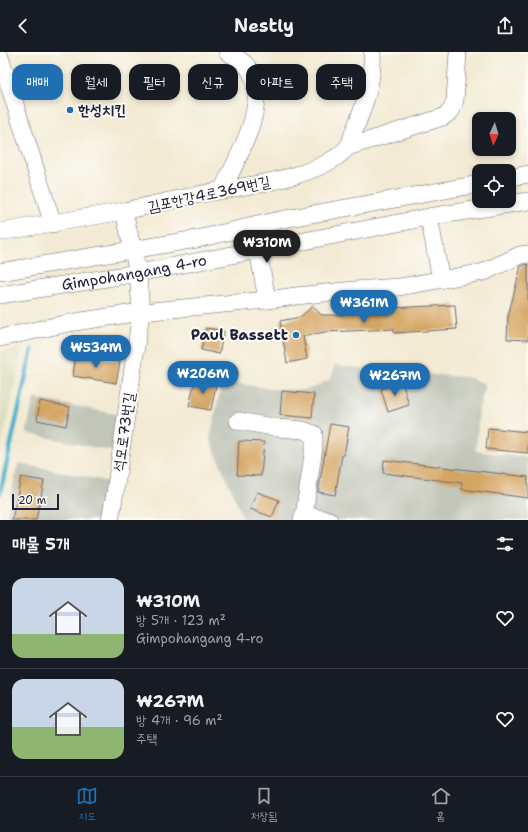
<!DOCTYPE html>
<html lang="ko">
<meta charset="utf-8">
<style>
:root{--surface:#171b24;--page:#242831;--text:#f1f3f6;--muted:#9ea1a6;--line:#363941;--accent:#1f6fb2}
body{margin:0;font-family:"Shantell Sans","Poor Story",sans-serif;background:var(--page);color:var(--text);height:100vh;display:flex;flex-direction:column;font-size:15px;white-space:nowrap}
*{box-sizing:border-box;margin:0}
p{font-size:13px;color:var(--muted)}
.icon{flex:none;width:22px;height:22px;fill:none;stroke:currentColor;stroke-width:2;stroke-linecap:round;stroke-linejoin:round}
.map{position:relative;height:468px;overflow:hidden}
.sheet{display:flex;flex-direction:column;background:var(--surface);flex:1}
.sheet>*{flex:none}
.banner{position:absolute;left:12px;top:12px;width:504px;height:36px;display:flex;gap:8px}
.needle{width:26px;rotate:184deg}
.tools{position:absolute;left:472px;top:60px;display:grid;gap:8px}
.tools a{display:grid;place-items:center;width:44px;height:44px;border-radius:8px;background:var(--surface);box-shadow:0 2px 6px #0003;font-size:20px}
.scale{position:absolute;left:12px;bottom:10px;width:47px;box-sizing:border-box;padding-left:4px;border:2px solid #22223b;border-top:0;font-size:11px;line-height:14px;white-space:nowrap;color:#22223b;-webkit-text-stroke:3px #fdfcf7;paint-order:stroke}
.price{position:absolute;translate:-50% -34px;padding:0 9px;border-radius:14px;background:var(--accent);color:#fff;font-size:13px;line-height:26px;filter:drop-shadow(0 1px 2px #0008)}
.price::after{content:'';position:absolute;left:50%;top:24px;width:12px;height:9px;margin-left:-6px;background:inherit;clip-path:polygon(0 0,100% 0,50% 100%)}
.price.selected{background:#222;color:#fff}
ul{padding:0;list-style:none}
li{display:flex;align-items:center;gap:12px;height:100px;padding:0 12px}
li+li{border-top:1px solid var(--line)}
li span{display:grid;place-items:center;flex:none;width:112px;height:80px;border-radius:12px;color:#555}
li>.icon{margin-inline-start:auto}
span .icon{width:48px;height:48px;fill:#fffc;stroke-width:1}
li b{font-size:17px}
h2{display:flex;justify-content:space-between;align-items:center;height:48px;padding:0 12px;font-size:17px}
.pill{padding:0 14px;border-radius:12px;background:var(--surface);box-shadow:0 2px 6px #0003;font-size:14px;line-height:36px}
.pill.selected{background:var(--accent);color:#fff}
header{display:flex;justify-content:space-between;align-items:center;height:52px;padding:0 12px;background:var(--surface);font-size:18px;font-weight:700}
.tabs{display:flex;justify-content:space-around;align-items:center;height:56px;border-top:1px solid var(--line);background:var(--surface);font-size:11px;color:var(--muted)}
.tabs a{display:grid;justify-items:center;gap:2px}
.tabs .selected{color:var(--accent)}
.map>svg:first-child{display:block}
.built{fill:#ddddbc}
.industrial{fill:#c2c6b9}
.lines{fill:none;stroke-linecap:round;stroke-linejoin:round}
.stream{stroke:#4db2cc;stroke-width:4.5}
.building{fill:#d4a564}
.minor-casing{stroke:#6b6870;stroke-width:18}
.minor{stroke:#fff;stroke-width:17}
.poi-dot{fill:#1f6fb2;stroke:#fdfcf7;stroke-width:1.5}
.labels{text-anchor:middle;stroke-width:4;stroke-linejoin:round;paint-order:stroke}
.poi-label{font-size:15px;font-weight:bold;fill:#22223b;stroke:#fdfcf7;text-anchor:start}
.street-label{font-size:15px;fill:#22223b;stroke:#fdfcf7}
</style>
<header><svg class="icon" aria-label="back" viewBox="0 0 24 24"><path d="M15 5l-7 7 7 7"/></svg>Nestly<svg class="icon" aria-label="share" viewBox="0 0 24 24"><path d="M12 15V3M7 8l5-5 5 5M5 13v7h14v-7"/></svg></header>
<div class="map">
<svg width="528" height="468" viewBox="0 0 528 468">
<rect width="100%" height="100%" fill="#fdfcf7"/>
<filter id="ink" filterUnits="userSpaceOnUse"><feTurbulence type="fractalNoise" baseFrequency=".025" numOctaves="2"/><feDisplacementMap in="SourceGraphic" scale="8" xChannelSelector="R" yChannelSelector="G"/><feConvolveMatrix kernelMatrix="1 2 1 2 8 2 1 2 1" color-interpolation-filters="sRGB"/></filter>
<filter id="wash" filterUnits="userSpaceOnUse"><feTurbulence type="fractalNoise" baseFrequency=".012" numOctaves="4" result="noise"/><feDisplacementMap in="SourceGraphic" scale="16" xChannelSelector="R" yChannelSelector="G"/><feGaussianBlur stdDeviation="0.9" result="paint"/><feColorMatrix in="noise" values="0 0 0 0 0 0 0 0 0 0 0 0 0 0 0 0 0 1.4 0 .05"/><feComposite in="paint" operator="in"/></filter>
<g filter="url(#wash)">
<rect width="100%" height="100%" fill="#f3ead3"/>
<path class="built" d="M23 296 0 401V300Z"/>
<path class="industrial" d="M335 313 392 320 467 325 485 332 479 356 476 399 528 406V468H244L210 387 222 329 273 337 301 338 313 336 329 328 333 321Z
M34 346 121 363 116 400 26 381Z
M18 411 111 430 104 468H6Z"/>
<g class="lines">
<path class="stream" d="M0 441 32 297"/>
</g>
<g id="blocks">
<path class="building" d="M528 212V288L507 287 508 264 521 214Z
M455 253 457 277 394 281V277L325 280 303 284 307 307 287 311 280 269 300 265 313 254 321 263H344L343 258Z
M206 276 224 279 219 302 201 298Z
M76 303 120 310 116 331 73 324Z
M195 328 216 333 211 358 189 354Z
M402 330 409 353 388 360 381 337Z
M282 339 314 342 312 366 280 363Z
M40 349 70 355 66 374 37 368Z
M330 372 349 375 344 403H342L335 443 318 440Z
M488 376 528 380V401L486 397Z
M239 389 264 390 261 424 237 423Z
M384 408 528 425V446L461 437 462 431 383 421Z
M21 425 44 429 36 468H12Z
M257 440 279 448 272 465 250 457Z"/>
</g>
</g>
<g filter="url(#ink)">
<use href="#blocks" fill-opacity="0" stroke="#6b6870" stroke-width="1"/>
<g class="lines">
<g class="minor-casing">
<g id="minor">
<path d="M0 5 53 172"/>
<path d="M348 95 443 65 451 59 455 49 458 0"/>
<path d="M509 126 528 122"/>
<path d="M222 138C237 107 273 47 247 14 242 8 234 4 227 0"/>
<path d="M429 165 441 228"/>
<path d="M0 180 124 159"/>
<path d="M258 198 267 248"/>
<path d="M0 220 197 187 279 168 479 132"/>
<path id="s1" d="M0 243 138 221 429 165 528 149"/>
<path d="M0 286 69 271 141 260 267 248 296 244 354 238 399 235 484 220 520 203 528 202"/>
<path d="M238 369 279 376 303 378 314 382V395L304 463"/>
<path d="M110 468 115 441 141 260 138 221 124 159C156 152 189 144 222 138 259 132 321 124 347 96 351 92 352 84 354 79 364 54 374 28 372 0"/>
<path d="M302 468 304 463 329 468"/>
</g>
</g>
<use href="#minor" class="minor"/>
</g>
</g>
<g class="poi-dot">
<circle cx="70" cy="58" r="4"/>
<circle cx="296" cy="283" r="4"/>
</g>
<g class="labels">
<g class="poi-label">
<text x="78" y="63">한성치킨</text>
<text x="288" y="288" text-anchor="end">Paul Bassett</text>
</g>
<g class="street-label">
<text transform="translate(209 142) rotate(-12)" y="5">김포한강4로369번길</text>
<text dy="5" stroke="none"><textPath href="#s1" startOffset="136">Gimpohangang 4-ro</textPath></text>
<text transform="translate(124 380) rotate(-82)" y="5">석모로73번길</text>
</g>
</g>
</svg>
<div class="tools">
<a><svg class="needle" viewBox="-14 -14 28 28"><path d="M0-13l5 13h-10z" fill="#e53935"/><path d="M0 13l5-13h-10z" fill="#9ea1a6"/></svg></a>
<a><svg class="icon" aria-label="locate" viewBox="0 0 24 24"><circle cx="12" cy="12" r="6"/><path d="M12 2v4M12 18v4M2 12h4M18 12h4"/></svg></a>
</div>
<div class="scale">20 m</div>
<b class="price selected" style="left:267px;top:212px">₩310M</b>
<b class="price" style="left:364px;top:272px">₩361M</b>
<b class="price" style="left:96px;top:317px">₩534M</b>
<b class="price" style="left:203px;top:343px">₩206M</b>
<b class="price" style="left:395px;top:345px">₩267M</b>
<div class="banner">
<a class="pill selected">매매</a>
<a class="pill">월세</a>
<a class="pill">필터</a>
<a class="pill">신규</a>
<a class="pill">아파트</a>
<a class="pill">주택</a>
</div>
</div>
<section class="sheet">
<h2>매물 5개<svg class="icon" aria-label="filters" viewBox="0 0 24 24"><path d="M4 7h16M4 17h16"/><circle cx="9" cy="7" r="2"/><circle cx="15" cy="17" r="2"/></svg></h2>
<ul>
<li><span style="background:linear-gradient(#c9d6e8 70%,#8fb573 0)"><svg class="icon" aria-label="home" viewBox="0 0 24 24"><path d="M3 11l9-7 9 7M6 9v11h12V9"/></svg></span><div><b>₩310M</b><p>방 5개 · 123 m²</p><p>Gimpohangang 4-ro</p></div><svg class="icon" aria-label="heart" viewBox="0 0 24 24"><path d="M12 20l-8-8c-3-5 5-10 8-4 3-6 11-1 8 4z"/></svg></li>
<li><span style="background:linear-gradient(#c9d6e8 60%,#8fb573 0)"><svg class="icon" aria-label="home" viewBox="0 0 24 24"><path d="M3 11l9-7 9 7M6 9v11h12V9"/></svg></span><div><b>₩267M</b><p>방 4개 · 96 m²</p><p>주택</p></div><svg class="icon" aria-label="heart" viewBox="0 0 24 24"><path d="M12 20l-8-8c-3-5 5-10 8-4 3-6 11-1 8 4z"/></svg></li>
</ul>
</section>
<nav class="tabs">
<a class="selected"><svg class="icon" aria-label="map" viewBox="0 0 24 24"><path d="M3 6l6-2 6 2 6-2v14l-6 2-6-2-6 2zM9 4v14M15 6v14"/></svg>지도</a>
<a><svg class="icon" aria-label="saved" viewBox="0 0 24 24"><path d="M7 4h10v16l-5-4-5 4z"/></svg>저장됨</a>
<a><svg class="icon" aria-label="home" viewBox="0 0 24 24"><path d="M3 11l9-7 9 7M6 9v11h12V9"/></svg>홈</a>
</nav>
